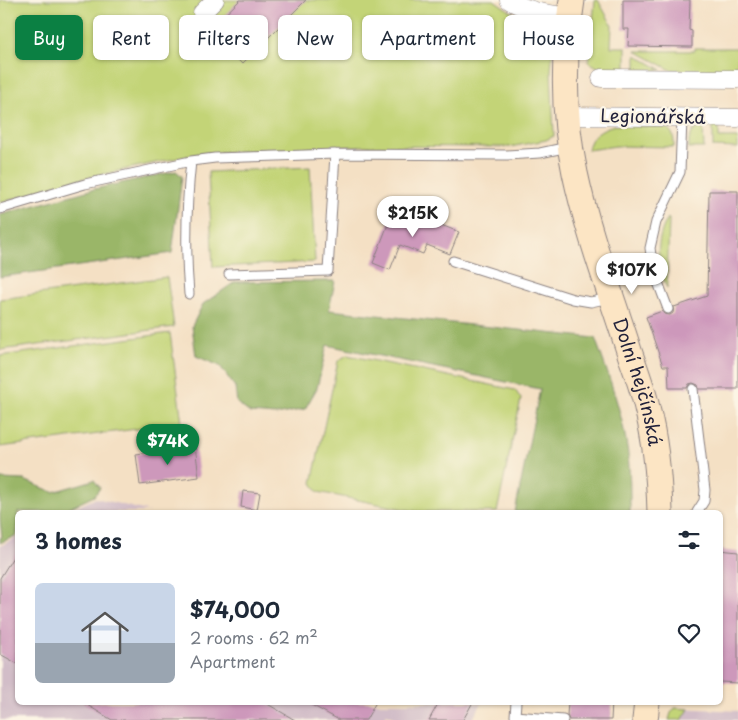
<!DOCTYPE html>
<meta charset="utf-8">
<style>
:root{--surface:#fff;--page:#f6f6f7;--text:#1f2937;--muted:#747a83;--accent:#0b8043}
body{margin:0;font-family:"Playpen Sans",sans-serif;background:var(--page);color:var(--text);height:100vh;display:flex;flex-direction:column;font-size:19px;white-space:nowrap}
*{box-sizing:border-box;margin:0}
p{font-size:16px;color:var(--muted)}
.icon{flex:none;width:28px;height:28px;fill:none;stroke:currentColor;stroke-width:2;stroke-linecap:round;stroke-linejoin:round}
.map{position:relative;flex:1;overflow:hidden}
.panel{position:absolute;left:15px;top:510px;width:708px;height:195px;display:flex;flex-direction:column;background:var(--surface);border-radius:8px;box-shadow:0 1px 4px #0004}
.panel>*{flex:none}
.top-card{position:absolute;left:15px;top:15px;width:709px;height:45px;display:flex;gap:10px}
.price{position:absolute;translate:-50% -42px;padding:0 11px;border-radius:18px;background:#fff;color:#222;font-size:16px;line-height:32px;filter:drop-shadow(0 1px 2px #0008)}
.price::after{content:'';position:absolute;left:50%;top:30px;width:15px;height:11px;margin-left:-8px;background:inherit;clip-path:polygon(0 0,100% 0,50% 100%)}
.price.selected{background:var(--accent);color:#fff}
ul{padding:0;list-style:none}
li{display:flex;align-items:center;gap:15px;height:125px;padding:0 20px}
li span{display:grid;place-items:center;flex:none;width:140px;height:100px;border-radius:8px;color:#555}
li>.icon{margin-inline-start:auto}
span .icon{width:60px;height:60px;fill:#fffc;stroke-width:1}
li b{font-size:21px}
h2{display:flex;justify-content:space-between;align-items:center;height:60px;padding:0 20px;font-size:21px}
.chip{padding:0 18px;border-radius:8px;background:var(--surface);box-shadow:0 1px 4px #0004;font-size:18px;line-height:45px}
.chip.selected{background:var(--accent);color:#fff}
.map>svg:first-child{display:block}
.industrial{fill:#d2bdc8}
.green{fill:#c3d477;stroke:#727b59}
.forest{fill:#9ab668;stroke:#5e6c52}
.building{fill:#cd98bb}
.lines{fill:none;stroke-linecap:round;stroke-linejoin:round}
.service-casing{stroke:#8b8180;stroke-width:11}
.minor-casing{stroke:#8b8180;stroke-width:19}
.secondary-casing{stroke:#8b8180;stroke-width:27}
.service{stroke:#fff;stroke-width:9}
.minor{stroke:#fff;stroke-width:18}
.secondary{stroke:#fce5c4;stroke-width:25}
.labels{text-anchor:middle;stroke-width:4.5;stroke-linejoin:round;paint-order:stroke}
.street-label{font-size:18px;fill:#22223b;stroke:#fcf5e5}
</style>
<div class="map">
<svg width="738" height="720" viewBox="0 0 738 720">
<rect width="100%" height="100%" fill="#fcf5e5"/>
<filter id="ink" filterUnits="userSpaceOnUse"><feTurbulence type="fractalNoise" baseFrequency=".02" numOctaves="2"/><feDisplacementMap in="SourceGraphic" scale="10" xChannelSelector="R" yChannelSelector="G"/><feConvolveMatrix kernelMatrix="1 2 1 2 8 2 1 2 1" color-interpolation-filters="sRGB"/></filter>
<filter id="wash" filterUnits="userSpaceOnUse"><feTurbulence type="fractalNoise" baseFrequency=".0096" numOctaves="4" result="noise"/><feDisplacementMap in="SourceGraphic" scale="20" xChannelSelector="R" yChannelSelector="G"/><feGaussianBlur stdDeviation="1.12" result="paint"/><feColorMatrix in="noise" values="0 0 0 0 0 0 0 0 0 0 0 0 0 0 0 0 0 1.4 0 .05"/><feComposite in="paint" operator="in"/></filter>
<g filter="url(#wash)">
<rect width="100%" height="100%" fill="#f4e0c4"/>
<path class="industrial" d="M96 498 150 512H66Z
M17 537 18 702 482 703 472 720H399L387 714 383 720H0V546Z
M680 708 738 711V720H679Z"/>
<path class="green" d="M0 0H494L507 9 520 16 546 25 554 34 551 71 554 136 546 140 510 147 361 146 201 153 72 181 0 203Z
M595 0H598L612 25 611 47H626V69L599 68 589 62Z
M695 48H738V71L671 70 636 51H695Z
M636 55 662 70H636Z
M615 125 664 127C674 131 674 138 674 147L616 146 588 150C590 135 602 128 615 125Z
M703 126 704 148H689V140L693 131Z
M713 126H719V138H738V148L713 147Z
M310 167 315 262 213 267 208 172Z
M668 218 669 219 667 288C656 266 655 239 668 218Z
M167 277 174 327 0 350V299Z
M170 333 182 423 0 447V356Z
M347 355 515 390 521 399 497 512H418L318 492 312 483 338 361Z
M675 708 689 709 682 720H669L671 713Z"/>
<path class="forest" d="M176 171 182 176 172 253 0 277V215L90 190Z
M335 281 329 310 595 338C609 376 623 414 628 454 630 473 630 493 630 512H515L540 389 327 345 317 388 305 409 276 415 250 413 237 403 235 387 220 366 196 356 192 326 203 304 235 282Z
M0 479 24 480 53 492 94 480 100 488 94 496 61 512H18L17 535 0 543V538L2 537 0 520Z"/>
<g id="blocks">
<path class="building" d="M240 0H306L242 64 209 30Z
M623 0H690L689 30 692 31V47L628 46 629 29H623Z
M709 191H738V389H699L698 385 693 383 689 384 687 388H669L668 366H663L646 317 662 311 664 314 670 315 673 313 674 307 707 296Z
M410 213 459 232 450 254 427 245 423 254 400 245 390 270 373 263 392 214 407 220Z
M195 446 199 477 140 485 136 454Z
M243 491 260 493 257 510 241 507Z
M18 549V664L0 654V578Z
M720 550 738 552V683L720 682Z
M82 702H264L295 720H112Z
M306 702H376L366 720H339Z
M439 702H473L463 720H429Z
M568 702H612L611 720H569L567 715Z"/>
</g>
</g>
<g filter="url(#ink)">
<use href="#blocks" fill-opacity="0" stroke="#8b8180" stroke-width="1"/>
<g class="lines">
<g class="service-casing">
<path id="service" d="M0 209 85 184 191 161 215 158 335 154 507 155 540 153 568 147
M453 261 573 299 591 302 609 298
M229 274 328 271 335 154
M189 294C185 247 186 208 191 161
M668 309 653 269 650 248 656 222 680 172 682 118
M693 389 705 490 704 501 697 512
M516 702 515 716 563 720"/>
</g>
<g class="minor-casing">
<path id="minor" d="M509 0C528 12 548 14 569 17
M202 13 215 0
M601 78 738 79
M567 116 738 118"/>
</g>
<g class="secondary-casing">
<g id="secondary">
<path id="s1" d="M572 0C563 56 563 117 575 173 588 234 611 294 630 354 636 371 643 389 647 408 656 442 659 477 660 512"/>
<path d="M645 720 647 702"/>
</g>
</g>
<use href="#service" class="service"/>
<use href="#minor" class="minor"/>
<use href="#secondary" class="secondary"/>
</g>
</g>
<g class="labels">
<g class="street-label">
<text transform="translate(653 117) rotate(1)" y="6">Legionářská</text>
<text dy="6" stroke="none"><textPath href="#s1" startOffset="392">Dolní hejčínská</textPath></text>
</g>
</g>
</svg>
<b class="price" style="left:413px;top:238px">$215K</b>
<b class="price" style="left:632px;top:295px">$107K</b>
<b class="price selected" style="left:168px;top:466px">$74K</b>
<div class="top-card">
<a class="chip selected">Buy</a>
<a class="chip">Rent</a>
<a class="chip">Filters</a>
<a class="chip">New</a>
<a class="chip">Apartment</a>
<a class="chip">House</a>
</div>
<section class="panel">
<h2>3 homes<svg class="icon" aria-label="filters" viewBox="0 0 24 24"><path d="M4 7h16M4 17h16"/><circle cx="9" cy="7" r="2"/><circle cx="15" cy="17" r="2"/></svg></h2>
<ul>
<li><span style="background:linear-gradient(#c9d6e8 60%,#9aa5b1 0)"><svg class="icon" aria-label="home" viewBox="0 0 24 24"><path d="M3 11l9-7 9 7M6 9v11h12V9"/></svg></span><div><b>$74,000</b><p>2 rooms · 62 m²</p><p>Apartment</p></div><svg class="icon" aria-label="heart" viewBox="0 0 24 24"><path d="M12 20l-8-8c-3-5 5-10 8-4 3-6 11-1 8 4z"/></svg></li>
</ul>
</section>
</div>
